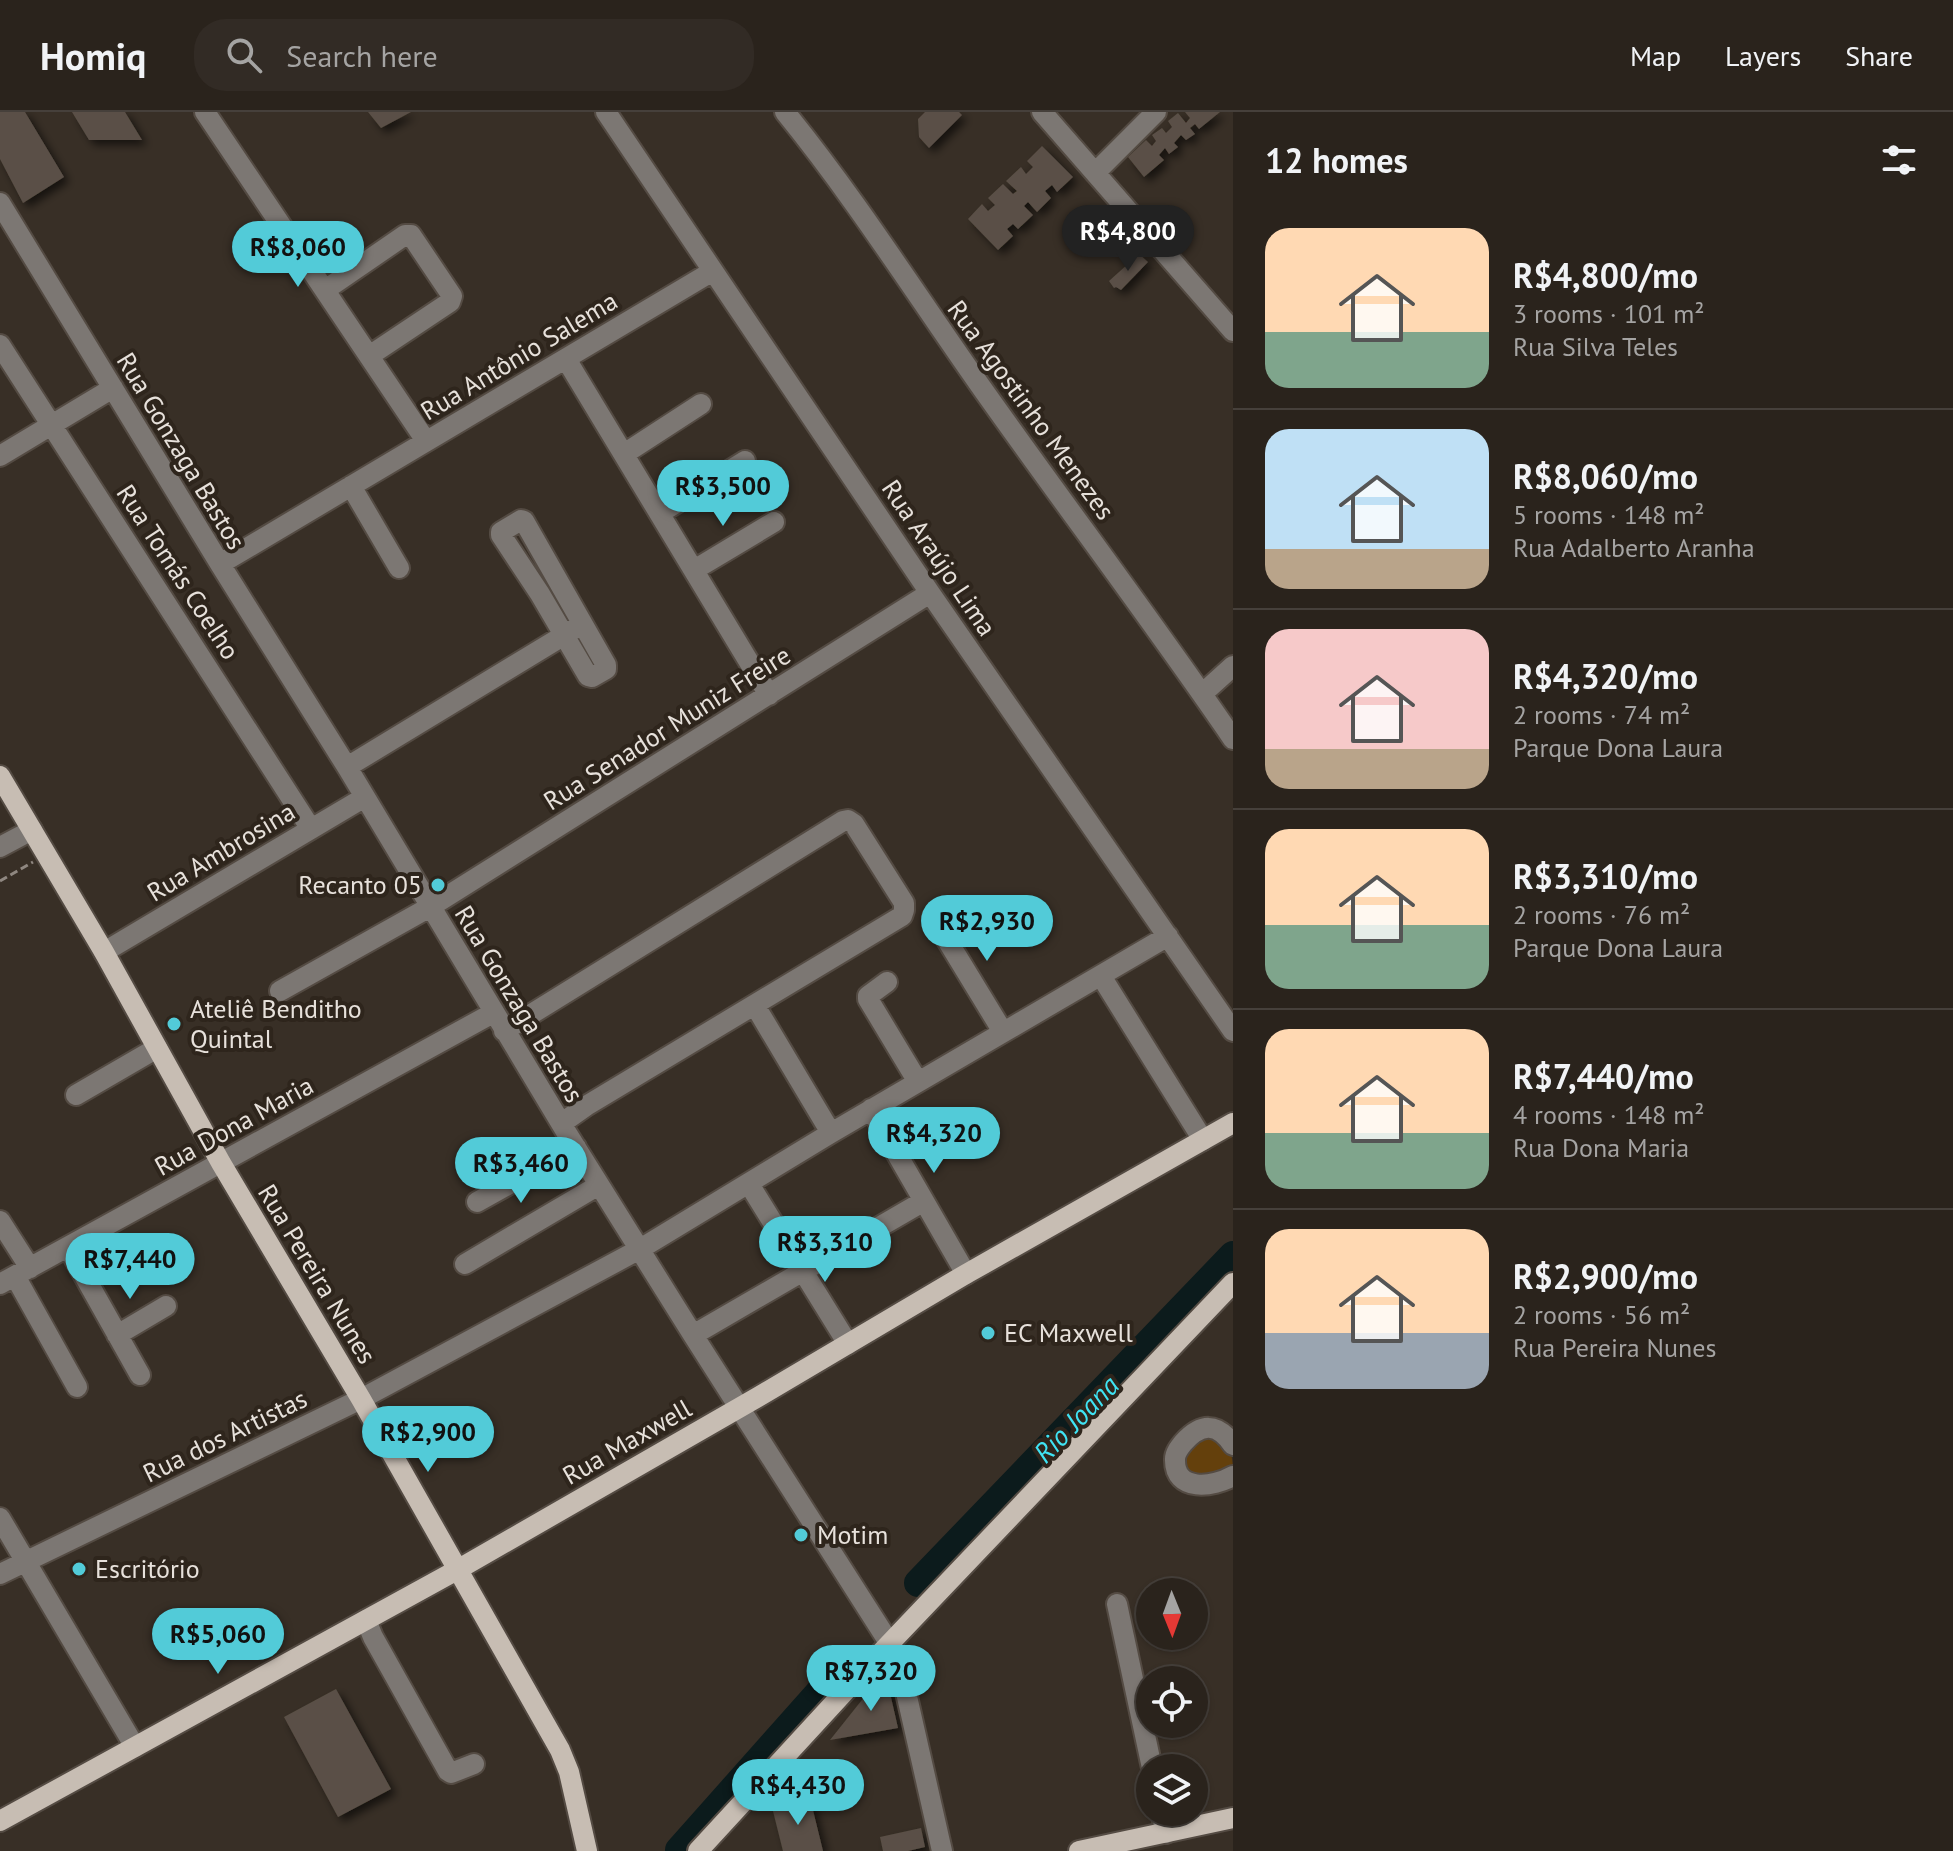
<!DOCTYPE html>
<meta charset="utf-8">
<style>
:root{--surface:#2a231c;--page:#322b25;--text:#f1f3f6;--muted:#a5a4a3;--line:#46403b;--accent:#52cbd8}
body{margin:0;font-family:"PT Sans",sans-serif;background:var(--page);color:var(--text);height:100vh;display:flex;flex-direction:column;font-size:30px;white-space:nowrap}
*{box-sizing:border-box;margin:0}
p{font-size:26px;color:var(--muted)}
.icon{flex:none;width:44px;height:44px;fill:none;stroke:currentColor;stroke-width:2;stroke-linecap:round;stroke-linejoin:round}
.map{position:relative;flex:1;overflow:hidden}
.details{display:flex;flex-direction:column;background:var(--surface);width:720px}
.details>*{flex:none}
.needle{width:52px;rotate:179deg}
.controls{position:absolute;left:1136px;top:1466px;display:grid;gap:16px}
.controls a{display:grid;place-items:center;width:72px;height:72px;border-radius:50%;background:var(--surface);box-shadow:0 2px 6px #0004,0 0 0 2px var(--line);font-size:40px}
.price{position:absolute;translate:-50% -68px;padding:0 18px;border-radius:28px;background:var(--accent);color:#111;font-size:26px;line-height:52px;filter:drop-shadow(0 2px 4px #0008)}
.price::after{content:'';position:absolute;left:50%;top:48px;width:24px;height:18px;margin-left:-12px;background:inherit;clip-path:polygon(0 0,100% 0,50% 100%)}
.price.selected{background:#222;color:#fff}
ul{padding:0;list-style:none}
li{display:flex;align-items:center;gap:24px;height:200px;padding:0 32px}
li+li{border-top:2px solid var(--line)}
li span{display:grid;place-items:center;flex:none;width:224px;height:160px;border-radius:24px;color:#555}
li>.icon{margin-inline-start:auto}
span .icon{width:96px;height:96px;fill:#fffc;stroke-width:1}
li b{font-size:34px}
h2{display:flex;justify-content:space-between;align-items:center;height:96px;padding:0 32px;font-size:34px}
header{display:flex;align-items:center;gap:48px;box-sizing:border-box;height:112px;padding:0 40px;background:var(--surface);border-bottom:2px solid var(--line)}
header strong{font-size:38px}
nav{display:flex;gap:44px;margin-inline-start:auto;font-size:28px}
.search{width:560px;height:72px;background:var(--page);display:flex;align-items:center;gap:20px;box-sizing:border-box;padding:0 28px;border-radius:32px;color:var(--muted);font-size:30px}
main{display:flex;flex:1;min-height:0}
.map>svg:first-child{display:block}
.green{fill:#64400c}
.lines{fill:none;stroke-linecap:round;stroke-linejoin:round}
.river{stroke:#0c1b1c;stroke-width:28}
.building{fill:#5a5046;filter:url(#shadow)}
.minor-casing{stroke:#544b43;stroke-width:24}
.major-casing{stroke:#544b43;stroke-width:24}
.path{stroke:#8f8780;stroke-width:3;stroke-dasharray:8 4;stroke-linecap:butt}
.minor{stroke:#7c7773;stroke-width:20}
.major{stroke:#c7bdb3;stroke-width:20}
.poi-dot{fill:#52cbd8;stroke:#2e251c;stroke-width:3}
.labels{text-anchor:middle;stroke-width:8;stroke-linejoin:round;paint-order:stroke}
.street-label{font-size:26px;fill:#e7e1db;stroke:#2e251c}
.poi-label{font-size:26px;fill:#e7e1db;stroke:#2e251c;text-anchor:start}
.water-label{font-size:28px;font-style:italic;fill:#3fe3f3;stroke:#2e251c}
</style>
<header>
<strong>Homiq</strong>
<div class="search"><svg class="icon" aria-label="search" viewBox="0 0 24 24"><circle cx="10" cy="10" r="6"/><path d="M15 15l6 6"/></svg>Search here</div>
<nav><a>Map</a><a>Layers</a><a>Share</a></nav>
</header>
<main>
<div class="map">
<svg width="1233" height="1739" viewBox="0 0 1233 1739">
<defs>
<filter id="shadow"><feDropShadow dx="5" dy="5" stdDeviation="4" flood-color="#0009"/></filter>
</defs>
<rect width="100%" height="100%" fill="#382f26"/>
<path class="green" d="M1211 1320C1227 1334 1233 1336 1233 1359L1204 1370 1181 1359 1187 1331Z"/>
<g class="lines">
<path class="river" d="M918 1471 1233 1143
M679 1738 839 1558"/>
</g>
<path class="building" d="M0 0H25L64 65 23 91 0 47Z
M72 0H125L142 28H89Z
M368 0H411L381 16Z
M925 0H959L962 3 929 36 919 25 918 7Z
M1185 0H1220L1199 17 1195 12 1190 16 1195 22 1186 28 1181 23 1174 31 1178 35 1169 42 1165 36 1159 43 1164 48 1144 65 1128 45 1146 28 1152 34 1156 29 1152 23 1162 16 1166 21 1172 15 1168 9 1178 1 1186 11 1190 6Z
M1042 34 1073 65 1057 80 1052 73 1045 79 1051 86 1037 100 1028 90 1024 94 1033 103 1018 117 1013 112 1007 117 1013 124 998 138 968 107 982 92 988 99 995 93 988 86 1003 72 1013 82 1017 79 1006 69 1021 55 1026 62 1033 55 1027 49Z
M1139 142 1148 150 1121 178 1116 175 1114 176 1109 169Z
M885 1559 898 1616 830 1628Z
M336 1577 391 1677 338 1705 284 1605Z
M810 1686 823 1739H783L772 1695Z
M921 1716 925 1735 908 1739H883L880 1725Z"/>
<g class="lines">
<g class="minor-casing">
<path id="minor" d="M205 0 426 329
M606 0 930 481 1233 919
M785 0C855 86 915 181 979 272 1063 391 1151 507 1233 627
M1042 0 1233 219
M1095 61 1156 0
M0 91 220 452 347 655 568 1023 693 1223 890 1532 903 1567 942 1739
M325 178 405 123H411L452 184 450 190 369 244
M0 233 311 717
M566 247 769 583
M624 342 701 292
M0 344 113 276
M351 374 399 456
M660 401 745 349
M521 408 524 409 606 553V557L592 565 588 564 540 482 501 423V420Z
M220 452 713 159
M694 458 774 410
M1202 582 1233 554
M347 655 576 516
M0 735 32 718
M933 805 1003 920
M104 840 365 685
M1101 864 1203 1028
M887 870 868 884V887L918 970
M280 879 430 795 930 481
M760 902 831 1021
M504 919 843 709 848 708 854 712 904 791V798L902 804 586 994 562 1011
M76 983 157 936
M871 997 966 1162
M749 1072 848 1232
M477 1090 576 1035
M0 1109 30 1156
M68 1135 140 1263
M465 1152 599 1073
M15 1164 77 1275
M0 1172 493 901
M117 1223 166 1194
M693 1223 924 1089
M1233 1333C1217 1310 1201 1311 1183 1331 1179 1336 1175 1341 1175 1347 1174 1381 1214 1375 1233 1364
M0 1406 135 1635
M0 1462 361 1287 640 1137 831 1021 1168 824
M1117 1492 1152 1656
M366 1508 373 1525 448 1659 451 1661 474 1652
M1161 1700 1166 1721"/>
</g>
<g class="major-casing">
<path id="major" d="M0 664 104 840 221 1051 361 1287 560 1638 569 1660 587 1739
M0 1709 457 1458 758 1285 966 1162 1233 1011
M698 1739 871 1551 1233 1171
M1079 1739 1233 1706"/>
</g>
<path class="path" d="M0 769 33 750"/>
<use href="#minor" class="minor"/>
<use href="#major" class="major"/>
</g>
<g class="poi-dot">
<circle cx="438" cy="773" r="8"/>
<circle cx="174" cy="912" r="8"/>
<circle cx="988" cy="1221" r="8"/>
<circle cx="801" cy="1423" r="8"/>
<circle cx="79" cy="1457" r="8"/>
</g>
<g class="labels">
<g class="street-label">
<text transform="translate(519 244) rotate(-31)" y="9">Rua Antônio Salema</text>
<text transform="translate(1031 298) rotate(54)" y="9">Rua Agostinho Menezes</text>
<text transform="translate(181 339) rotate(59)" y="9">Rua Gonzaga Bastos</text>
<text transform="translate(939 446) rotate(56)" y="9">Rua Araújo Lima</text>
<text transform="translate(178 460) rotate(57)" y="9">Rua Tomás Coelho</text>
<text transform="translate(667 616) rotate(-32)" y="9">Rua Senador Muniz Freire</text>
<text transform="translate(221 740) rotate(-31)" y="9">Rua Ambrosina</text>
<text transform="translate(519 892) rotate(59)" y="9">Rua Gonzaga Bastos</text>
<text transform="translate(234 1014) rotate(-29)" y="9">Rua Dona Maria</text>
<text transform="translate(317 1162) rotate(59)" y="9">Rua Pereira Nunes</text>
<text transform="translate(225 1324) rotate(-26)" y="9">Rua dos Artistas</text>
<text transform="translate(627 1330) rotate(-30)" y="9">Rua Maxwell</text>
</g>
<g class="poi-label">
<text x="422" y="782" text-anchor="end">Recanto 05</text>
<text x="190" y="906">Ateliê Benditho<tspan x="190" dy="30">Quintal</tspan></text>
<text x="1004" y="1230">EC Maxwell</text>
<text x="817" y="1432">Motim</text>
<text x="95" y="1466">Escritório</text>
</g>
<g class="water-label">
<text transform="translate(1076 1307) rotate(-46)" y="10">Rio Joana</text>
</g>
</g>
</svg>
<div class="controls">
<a><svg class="needle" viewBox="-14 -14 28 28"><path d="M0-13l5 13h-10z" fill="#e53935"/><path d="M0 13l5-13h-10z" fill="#a5a4a3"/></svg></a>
<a><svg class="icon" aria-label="locate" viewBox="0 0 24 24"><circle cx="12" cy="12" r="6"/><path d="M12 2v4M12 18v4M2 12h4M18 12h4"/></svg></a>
<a><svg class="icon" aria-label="layers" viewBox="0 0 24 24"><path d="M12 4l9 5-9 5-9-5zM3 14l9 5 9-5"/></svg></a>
</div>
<b class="price selected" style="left:1128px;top:161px">R$4,800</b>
<b class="price" style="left:298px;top:177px">R$8,060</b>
<b class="price" style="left:723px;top:416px">R$3,500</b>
<b class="price" style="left:987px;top:851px">R$2,930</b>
<b class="price" style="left:934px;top:1063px">R$4,320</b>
<b class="price" style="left:521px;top:1093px">R$3,460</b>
<b class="price" style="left:825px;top:1172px">R$3,310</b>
<b class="price" style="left:130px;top:1189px">R$7,440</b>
<b class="price" style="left:428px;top:1362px">R$2,900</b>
<b class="price" style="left:218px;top:1564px">R$5,060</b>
<b class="price" style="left:871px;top:1601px">R$7,320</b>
<b class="price" style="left:798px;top:1715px">R$4,430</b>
</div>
<section class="details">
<h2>12 homes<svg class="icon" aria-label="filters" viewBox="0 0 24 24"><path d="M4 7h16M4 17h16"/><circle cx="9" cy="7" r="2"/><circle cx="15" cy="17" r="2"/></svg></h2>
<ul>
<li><span style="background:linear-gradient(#ffd9b3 65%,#7fa58c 0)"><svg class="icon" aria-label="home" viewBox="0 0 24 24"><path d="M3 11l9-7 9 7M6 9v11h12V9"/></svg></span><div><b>R$4,800/mo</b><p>3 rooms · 101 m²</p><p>Rua Silva Teles</p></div></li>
<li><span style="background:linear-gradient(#bfe0f5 75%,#b9a48a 0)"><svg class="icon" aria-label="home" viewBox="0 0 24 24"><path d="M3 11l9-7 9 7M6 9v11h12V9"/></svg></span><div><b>R$8,060/mo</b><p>5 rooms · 148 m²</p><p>Rua Adalberto Aranha</p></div></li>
<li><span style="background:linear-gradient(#f6c9c9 75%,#b9a48a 0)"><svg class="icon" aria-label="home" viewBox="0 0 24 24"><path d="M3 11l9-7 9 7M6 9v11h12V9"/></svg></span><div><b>R$4,320/mo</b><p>2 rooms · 74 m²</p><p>Parque Dona Laura</p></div></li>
<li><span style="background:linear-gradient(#ffd9b3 60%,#7fa58c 0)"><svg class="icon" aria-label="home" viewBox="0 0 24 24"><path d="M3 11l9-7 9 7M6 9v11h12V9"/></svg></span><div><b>R$3,310/mo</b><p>2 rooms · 76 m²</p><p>Parque Dona Laura</p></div></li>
<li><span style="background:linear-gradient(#ffd9b3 65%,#7fa58c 0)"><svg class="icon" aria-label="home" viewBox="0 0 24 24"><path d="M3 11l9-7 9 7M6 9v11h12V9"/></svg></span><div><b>R$7,440/mo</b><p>4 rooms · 148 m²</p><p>Rua Dona Maria</p></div></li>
<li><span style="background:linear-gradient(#ffd9b3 65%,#9aa5b1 0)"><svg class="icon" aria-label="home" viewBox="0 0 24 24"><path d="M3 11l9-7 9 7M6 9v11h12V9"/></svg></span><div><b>R$2,900/mo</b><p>2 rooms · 56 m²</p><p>Rua Pereira Nunes</p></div></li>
</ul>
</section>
</main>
